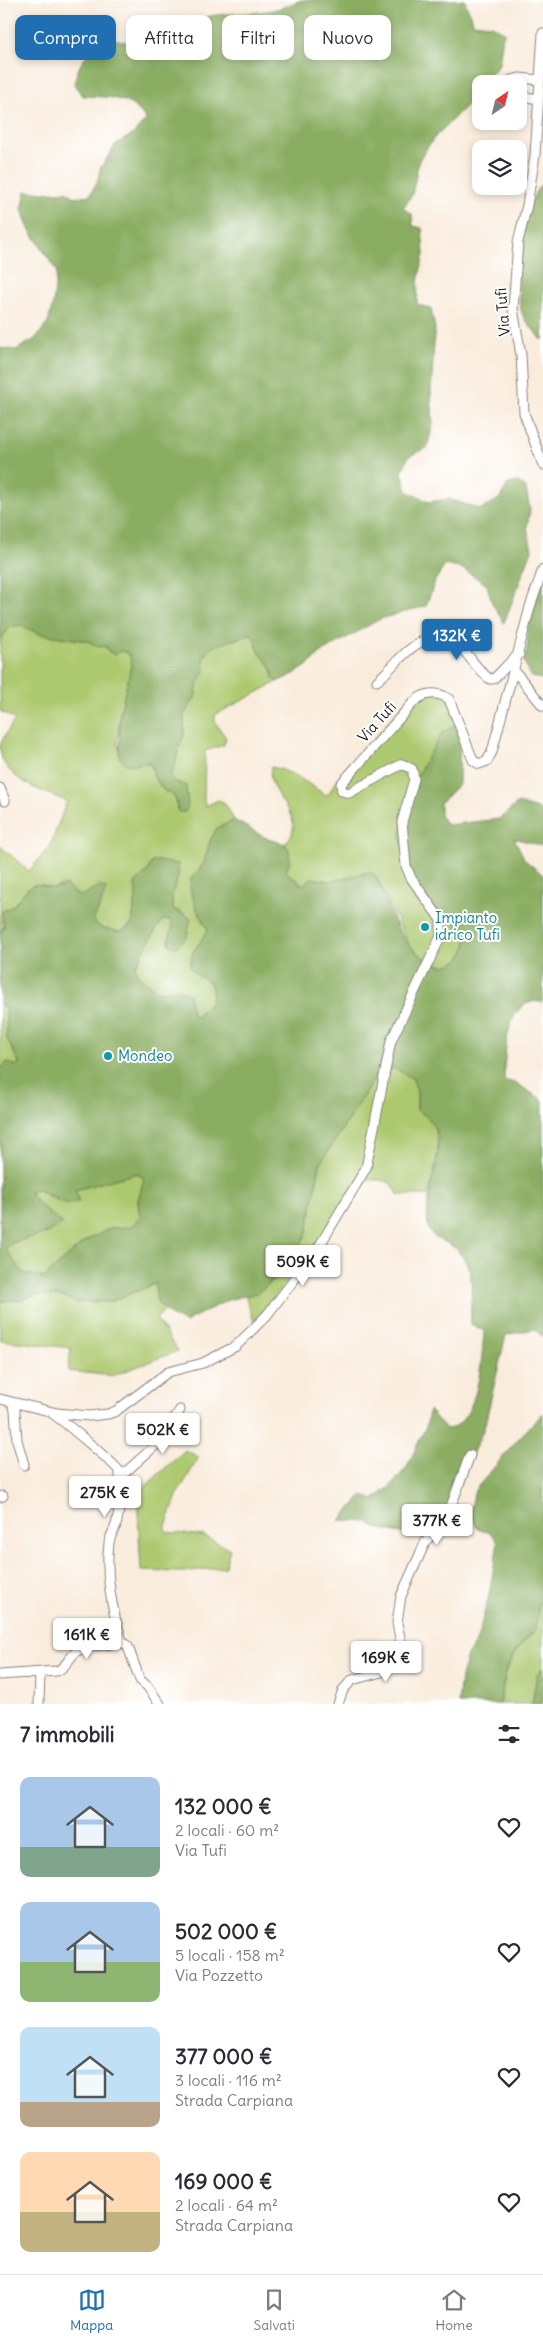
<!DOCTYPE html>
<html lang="it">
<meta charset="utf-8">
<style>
:root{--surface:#fff;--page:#f2f2f3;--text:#2b2b33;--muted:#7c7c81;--line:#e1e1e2;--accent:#1f6fb2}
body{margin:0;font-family:Delius,sans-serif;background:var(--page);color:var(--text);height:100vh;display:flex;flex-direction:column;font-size:19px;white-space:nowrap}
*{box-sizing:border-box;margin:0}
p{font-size:16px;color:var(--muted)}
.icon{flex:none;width:28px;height:28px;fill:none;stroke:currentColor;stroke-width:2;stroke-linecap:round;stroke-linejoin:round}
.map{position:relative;height:1704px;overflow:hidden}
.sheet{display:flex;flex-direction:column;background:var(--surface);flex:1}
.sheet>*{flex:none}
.banner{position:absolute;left:15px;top:15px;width:514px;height:45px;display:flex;gap:10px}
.needle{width:32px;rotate:35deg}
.tools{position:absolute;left:472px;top:75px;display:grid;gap:10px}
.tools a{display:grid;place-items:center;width:55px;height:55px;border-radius:10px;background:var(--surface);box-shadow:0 2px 8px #0003;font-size:25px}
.price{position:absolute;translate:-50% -42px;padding:0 11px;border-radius:5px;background:#fff;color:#222;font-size:16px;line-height:32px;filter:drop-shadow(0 1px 2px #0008)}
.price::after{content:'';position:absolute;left:50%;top:30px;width:15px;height:11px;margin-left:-8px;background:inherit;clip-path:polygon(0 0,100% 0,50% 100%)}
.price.selected{background:var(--accent);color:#fff}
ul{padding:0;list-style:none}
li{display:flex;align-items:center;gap:15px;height:125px;padding:0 20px}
li span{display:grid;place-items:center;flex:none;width:140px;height:100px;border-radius:10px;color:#555}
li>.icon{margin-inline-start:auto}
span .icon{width:60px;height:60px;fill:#fffc;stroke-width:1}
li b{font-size:21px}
h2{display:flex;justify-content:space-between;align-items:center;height:60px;padding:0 20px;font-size:21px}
.pill{padding:0 18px;border-radius:10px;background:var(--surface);box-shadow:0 2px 8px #0003;font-size:18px;line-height:45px}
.pill.selected{background:var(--accent);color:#fff}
.tab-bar{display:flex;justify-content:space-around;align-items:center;height:70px;border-top:1px solid var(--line);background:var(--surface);font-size:14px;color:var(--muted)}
.tab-bar a{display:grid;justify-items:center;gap:2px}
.tab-bar .selected{color:var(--accent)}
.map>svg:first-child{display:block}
.green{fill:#adc96f;stroke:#647246}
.forest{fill:#8aad62;stroke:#53643f;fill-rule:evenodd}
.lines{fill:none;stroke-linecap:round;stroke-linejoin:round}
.minor-casing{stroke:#8a847c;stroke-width:11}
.minor{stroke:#fff;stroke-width:9}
.culture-dot{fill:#0f9aa8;stroke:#fff;stroke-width:2}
.labels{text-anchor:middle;stroke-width:4;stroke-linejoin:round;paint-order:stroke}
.street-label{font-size:15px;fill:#1c1c1c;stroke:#fff}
.culture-label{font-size:15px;fill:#0d838f;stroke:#fff;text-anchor:start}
</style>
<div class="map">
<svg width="543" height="1704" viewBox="0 0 543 1704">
<rect width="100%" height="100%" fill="#fff"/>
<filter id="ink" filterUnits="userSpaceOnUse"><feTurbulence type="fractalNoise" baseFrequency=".02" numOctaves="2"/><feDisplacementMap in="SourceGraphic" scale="10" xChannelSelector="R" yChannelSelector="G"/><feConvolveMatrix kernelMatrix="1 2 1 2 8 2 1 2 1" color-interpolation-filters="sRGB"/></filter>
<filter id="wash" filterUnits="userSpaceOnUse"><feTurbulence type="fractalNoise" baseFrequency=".0096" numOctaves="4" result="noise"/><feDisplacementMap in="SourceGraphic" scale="20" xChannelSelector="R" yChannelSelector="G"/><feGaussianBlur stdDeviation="1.12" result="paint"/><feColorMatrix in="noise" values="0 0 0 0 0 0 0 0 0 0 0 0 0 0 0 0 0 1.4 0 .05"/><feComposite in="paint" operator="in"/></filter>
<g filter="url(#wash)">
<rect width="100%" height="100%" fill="#f9ecdc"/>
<path class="green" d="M20 625 40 634 88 641C95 646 118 650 128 653L131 660V666L120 714 117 744 137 765 143 762 149 763 153 769V776L165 792 172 793 176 798 177 805 180 783 173 781 170 775 176 762 178 749 184 736V715L195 698 198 684 204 671V657L212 647 251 634C257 640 255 646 260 653 268 665 272 662 273 679L279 681 215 715V722L226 738 224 745 205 751 204 800 206 806 218 800 224 802 234 820 217 828 210 841 204 863 191 879 190 892 208 930 192 954 200 977C212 980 217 991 212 1002 210 1007 202 1013 198 1017L192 1015 189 995C178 985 171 992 158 992L137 974 135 967 155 931 163 920H170L173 926 169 939 185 914 173 909 171 896 175 883 171 863 158 861 152 862 145 875 135 883 136 896 132 924 121 932 102 928 93 921 105 896 93 889 82 896 75 895 71 890 59 886 53 889C47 887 40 883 34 885 27 887 8 912 2 919L4 926 0 933V846L29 871 50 846 67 801C46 793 0 779 0 747 2 738 11 727 15 719L0 711V640L10 627Z
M425 691 443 692 454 700 460 722 442 734 413 784 437 911 466 933C469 949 461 964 444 967L424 958 409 945 380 884 375 875 370 872 330 881 311 878 304 885 286 872 289 850 285 844C312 815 264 798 271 767 291 770 307 783 324 794L328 795 334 784 407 702 416 694Z
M0 1005H3L6 1011 7 1039 20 1064 14 1066 7 1062 0 1070Z
M394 1067 413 1079 417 1091V1109C451 1129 435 1165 428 1195H398C392 1178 381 1180 366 1180V1176L362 1175 313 1252 254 1321 245 1296 257 1293 285 1271 307 1233 320 1164 376 1076Z
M137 1173 144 1179 138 1200 140 1218 130 1227 111 1228 84 1242 44 1278 23 1273 5 1249 12 1243 62 1223 36 1202 29 1191 36 1189 56 1200 79 1202 74 1190Z
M157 1283 159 1304 165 1310 156 1319 178 1351 112 1376 68 1371 71 1348 0 1340V1301L19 1300 37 1295 59 1296 76 1302H110Z
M185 1450 199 1457 178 1493 165 1529 167 1532 204 1536 230 1549 225 1567 182 1572 141 1571 137 1494Z
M543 1597V1667L537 1675 532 1704H500C505 1671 509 1653 535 1631L539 1603Z"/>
<path class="forest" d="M302 0H465C466 9 472 12 473 23L491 25 506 33 503 36 499 64 484 84H481V87L468 104 434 138 419 160 412 195 403 208 412 214 413 226 422 228 424 254 418 282 417 304 431 309 435 328 431 392 433 424 427 448 409 456 402 472 407 491 429 502 448 499 481 509 499 499 508 484 518 482 526 488 530 510 527 527 532 550 504 623 492 603 487 585 463 569 445 565 435 581 426 606 380 619 320 653C309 667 295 674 279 681L273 679C272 662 268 665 260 653 256 646 257 640 251 634L212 647 204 657 205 671 198 684 195 698 184 715V736L178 749 176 762 171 775 173 781 186 786 188 806 185 812H178C176 801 177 794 165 792L153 776V769L149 763C137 761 128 771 119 757L120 714 131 666V660L128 653 121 651 115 655 109 652 106 646 99 647 88 641 40 634 20 625 10 627 0 640V348L16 350 35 339 48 323 53 304 57 271 29 229 22 210 26 191 44 193 67 191 74 197 90 195 98 180 100 169 116 144 132 135 146 120C133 96 107 97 83 96L74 85C76 73 80 63 88 54 111 28 124 43 150 52 157 54 165 55 173 56 194 0 222 20 273 10 283 8 292 3 302 0Z
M543 183V341C537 333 525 323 522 313 513 288 522 198 543 183Z
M543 577V679L531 677 524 662 528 644 527 630Z
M460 722 459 784 440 803V815L447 825 499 819 518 803 543 811V846L514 838 525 860 543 875V1002C540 1002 534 1001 531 1002 504 1010 505 1057 504 1080L517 1084 543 1100V1337L534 1329 506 1335 484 1428 448 1508 425 1538 376 1528 368 1522 340 1520 363 1495 373 1500 390 1487 407 1467 427 1424 429 1410 445 1428 449 1429C479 1421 482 1357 484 1331L471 1324C470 1311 473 1281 470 1271 468 1265 462 1256 458 1251 449 1240 430 1242 428 1225 422 1186 460 1134 417 1110V1091L413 1079 394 1068 376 1076 320 1164 307 1233 285 1271 257 1293 228 1300 190 1319 187 1323C176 1319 158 1310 156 1296 155 1292 156 1287 156 1283L110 1302H76L59 1296 37 1295 19 1300 0 1301V1070L7 1062 14 1065 20 1064 7 1039 6 1011 3 1005H0V933L4 926 2 911C18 908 19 892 32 886 39 882 44 887 51 888 55 889 61 886 66 885 84 903 80 894 100 886L106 889 93 921 102 928 121 932 132 924 136 896 135 883 145 875 152 862 158 861 178 864C182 880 168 889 173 909L191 918 187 937 177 947 170 946 169 939 173 926 170 920H163L155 931 135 967 137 974 158 992C171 992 178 985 189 995L192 1015 198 1017 200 1011 211 1003C216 974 204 985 190 968L192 954 208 930 195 905 190 885 191 879 204 863 210 841 217 828 234 820 268 839 285 844 289 850 290 860 286 872 303 885 311 878 330 881 370 872 375 875C384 893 397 934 411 947 425 961 448 976 462 955 467 948 467 942 466 934L437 911 411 878 400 837 413 784 424 763 442 733ZM137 1173 144 1179 138 1200 140 1218 130 1227 111 1228 84 1242 44 1278 23 1273 5 1249 12 1243 47 1233 62 1224 36 1202 29 1191 37 1189 66 1204 79 1202 75 1190Z
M543 1413V1597L539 1603 535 1631C508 1653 505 1671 500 1704H458L461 1677 467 1656 477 1640 489 1595 498 1542 492 1534 477 1528 470 1513 475 1490 519 1438Z
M543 1667V1704H532L537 1675Z"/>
</g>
<g filter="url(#ink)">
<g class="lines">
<g class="minor-casing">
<path id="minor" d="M543 33 535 155 527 205 518 242 513 309 521 355 524 413 543 465
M511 84V80L519 78 540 80
M519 96 539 99
M514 670 543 706
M377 681C403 658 426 618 463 650 472 659 479 672 490 679H493C503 672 508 661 519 655
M0 788 5 801
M0 1399 57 1413 89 1416 108 1414 116 1411 168 1372 203 1363 236 1346 267 1315 317 1250 366 1168 391 1041 441 936V920L411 878 406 866 402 822 414 779 412 769 402 764 349 793 342 791 341 784 412 704C422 693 436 690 449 699L473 760 479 764 487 761 492 752 530 607 543 569
M12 1402 15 1410 17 1440 24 1465
M53 1414C60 1418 117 1466 119 1471 123 1481 119 1514 116 1525 114 1531 110 1536 109 1543 105 1574 112 1611 122 1641
M120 1477 157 1444 180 1410
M0 1497 3 1496
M0 1675 57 1671C68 1666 70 1654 79 1650 92 1644 109 1646 122 1641L128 1647 140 1680 147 1686 160 1704
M39 1704 40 1673
M338 1704 343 1690 352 1680 385 1671 394 1664 401 1643 397 1623 401 1596 425 1543 450 1509 470 1455"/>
</g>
<use href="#minor" class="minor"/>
</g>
</g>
<g class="culture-dot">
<circle cx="425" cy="927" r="5"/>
<circle cx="108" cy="1056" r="5"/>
</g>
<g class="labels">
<g class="street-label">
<text transform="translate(503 312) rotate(-95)" y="5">Via Tufi</text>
<text transform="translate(377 722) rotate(-48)" y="5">Via Tufi</text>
</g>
<g class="culture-label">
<text x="435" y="923">Impianto<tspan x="435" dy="17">idrico Tufi</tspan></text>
<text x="118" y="1061">Mondeo</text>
</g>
</g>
</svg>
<div class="tools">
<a><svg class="needle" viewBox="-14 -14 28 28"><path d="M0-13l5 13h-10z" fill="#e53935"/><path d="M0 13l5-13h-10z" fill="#7c7c81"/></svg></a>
<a><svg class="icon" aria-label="layers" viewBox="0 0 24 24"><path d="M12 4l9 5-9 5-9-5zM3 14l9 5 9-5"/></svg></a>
</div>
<b class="price selected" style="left:457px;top:661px">132K €</b>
<b class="price" style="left:303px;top:1287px">509K €</b>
<b class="price" style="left:163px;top:1455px">502K €</b>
<b class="price" style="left:105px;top:1518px">275K €</b>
<b class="price" style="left:437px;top:1546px">377K €</b>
<b class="price" style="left:87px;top:1660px">161K €</b>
<b class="price" style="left:386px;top:1683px">169K €</b>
<div class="banner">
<a class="pill selected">Compra</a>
<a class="pill">Affitta</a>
<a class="pill">Filtri</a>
<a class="pill">Nuovo</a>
</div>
</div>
<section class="sheet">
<h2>7 immobili<svg class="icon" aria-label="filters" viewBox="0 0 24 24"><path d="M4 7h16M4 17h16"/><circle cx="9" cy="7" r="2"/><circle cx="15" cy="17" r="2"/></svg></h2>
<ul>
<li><span style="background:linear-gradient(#a9c7e8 70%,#7fa58c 0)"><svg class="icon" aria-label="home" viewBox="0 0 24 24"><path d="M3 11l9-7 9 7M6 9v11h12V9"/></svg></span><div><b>132 000 €</b><p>2 locali · 60 m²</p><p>Via Tufi</p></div><svg class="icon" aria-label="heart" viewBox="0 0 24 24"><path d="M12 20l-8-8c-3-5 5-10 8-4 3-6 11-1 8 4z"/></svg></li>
<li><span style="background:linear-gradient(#a9c7e8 60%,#8fb573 0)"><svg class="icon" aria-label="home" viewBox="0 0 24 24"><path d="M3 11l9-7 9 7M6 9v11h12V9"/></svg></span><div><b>502 000 €</b><p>5 locali · 158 m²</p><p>Via Pozzetto</p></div><svg class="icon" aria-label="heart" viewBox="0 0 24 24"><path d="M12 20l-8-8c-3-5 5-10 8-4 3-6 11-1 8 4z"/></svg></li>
<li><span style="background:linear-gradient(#bfe0f5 75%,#b9a48a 0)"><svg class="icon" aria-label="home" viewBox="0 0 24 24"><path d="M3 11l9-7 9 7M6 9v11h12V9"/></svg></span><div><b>377 000 €</b><p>3 locali · 116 m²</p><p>Strada Carpiana</p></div><svg class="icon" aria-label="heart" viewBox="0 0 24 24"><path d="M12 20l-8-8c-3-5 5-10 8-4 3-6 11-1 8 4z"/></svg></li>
<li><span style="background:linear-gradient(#ffd9b3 60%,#c2b280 0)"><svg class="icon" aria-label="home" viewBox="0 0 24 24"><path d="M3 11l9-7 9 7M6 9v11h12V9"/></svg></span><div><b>169 000 €</b><p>2 locali · 64 m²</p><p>Strada Carpiana</p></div><svg class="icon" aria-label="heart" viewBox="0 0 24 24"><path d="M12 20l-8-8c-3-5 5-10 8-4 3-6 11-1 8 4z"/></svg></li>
</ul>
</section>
<nav class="tab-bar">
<a class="selected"><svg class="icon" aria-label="map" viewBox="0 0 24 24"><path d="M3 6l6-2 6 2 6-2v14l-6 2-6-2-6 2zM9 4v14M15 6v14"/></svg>Mappa</a>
<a><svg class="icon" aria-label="saved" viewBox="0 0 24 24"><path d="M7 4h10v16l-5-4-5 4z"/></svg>Salvati</a>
<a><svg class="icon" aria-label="home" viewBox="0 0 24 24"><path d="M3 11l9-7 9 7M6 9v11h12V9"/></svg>Home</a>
</nav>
